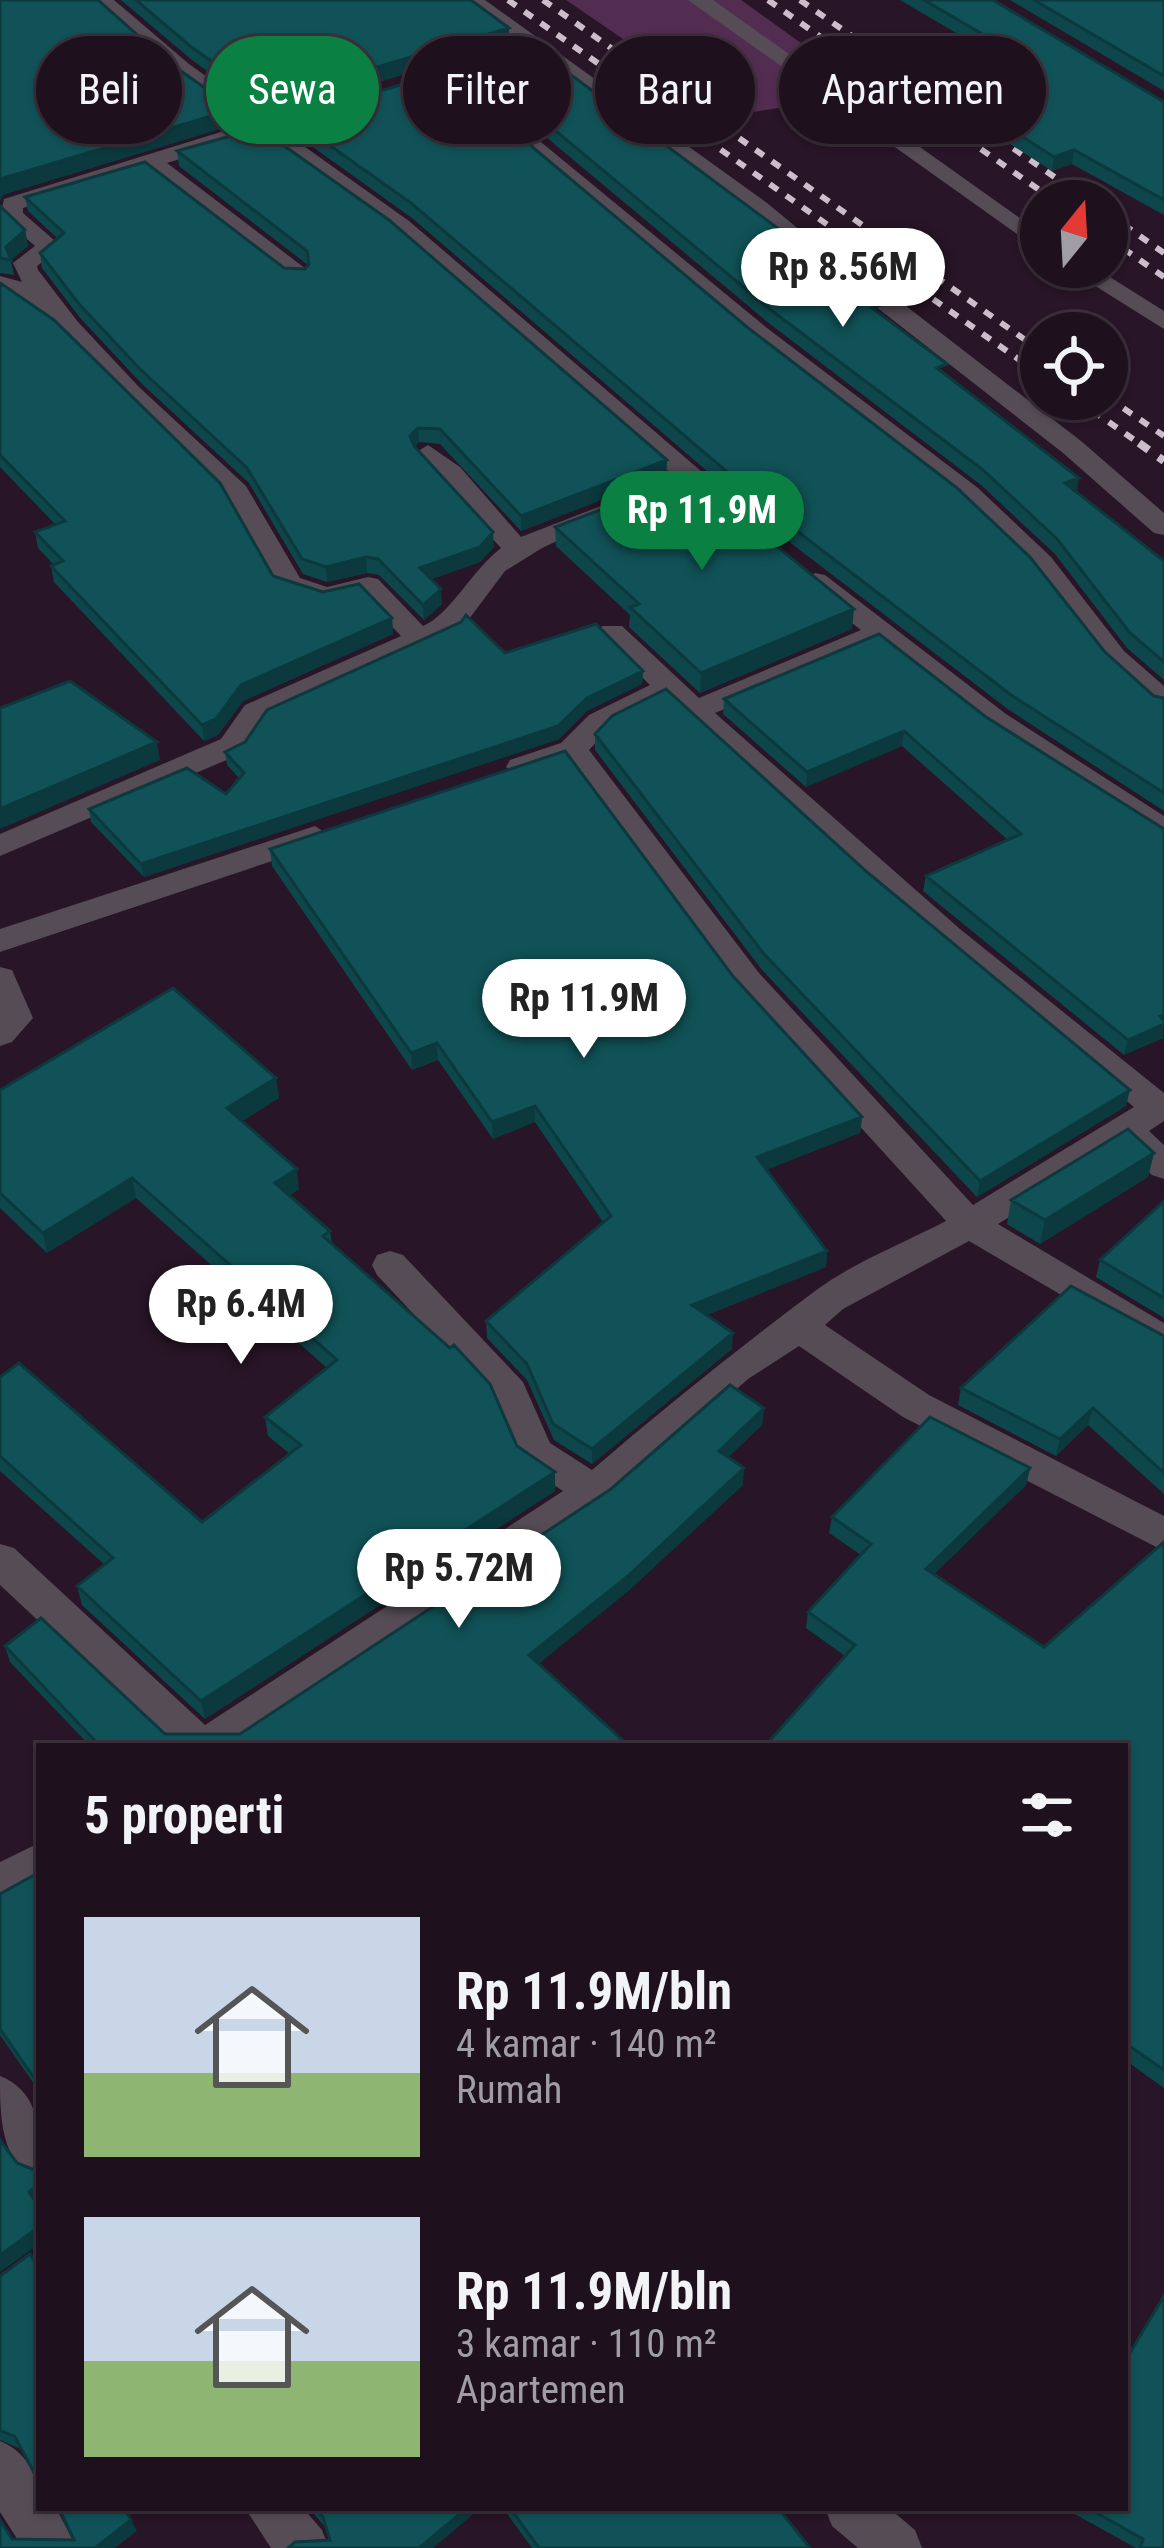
<!DOCTYPE html>
<html lang="id">
<meta charset="utf-8">
<style>
:root{--surface:#1e101d;--page:#2b1e2a;--text:#f1f3f6;--muted:#a19da4;--line:#3c303b;--accent:#0b8043}
body{margin:0;font-family:"Roboto Condensed",sans-serif;background:var(--page);color:var(--text);height:100vh;display:flex;flex-direction:column;font-size:45px;white-space:nowrap}
*{box-sizing:border-box;margin:0}
p{font-size:39px;color:var(--muted)}
.icon{flex:none;width:66px;height:66px;fill:none;stroke:currentColor;stroke-width:2;stroke-linecap:round;stroke-linejoin:round}
.map{position:relative;flex:1;overflow:hidden}
.side{position:absolute;left:36px;top:1743px;width:1092px;height:768px;display:flex;flex-direction:column;background:var(--surface);border-radius:0px;box-shadow:0 3px 9px #0004,0 0 0 3px var(--line)}
.side>*{flex:none}
.top-card{position:absolute;left:36px;top:36px;width:1092px;height:108px;display:flex;gap:24px}
.needle{width:78px;rotate:18deg}
.buttons{position:absolute;left:1020px;top:180px;display:grid;gap:24px}
.buttons a{display:grid;place-items:center;width:108px;height:108px;border-radius:50%;background:var(--surface);box-shadow:0 3px 9px #0004,0 0 0 3px var(--line);font-size:60px}
.price{position:absolute;translate:-50% -102px;padding:0 27px;border-radius:42px;background:#fff;color:#222;font-size:39px;line-height:78px;filter:drop-shadow(0 3px 6px #0008)}
.price::after{content:'';position:absolute;left:50%;top:72px;width:36px;height:27px;margin-left:-18px;background:inherit;clip-path:polygon(0 0,100% 0,50% 100%)}
.price.active{background:var(--accent);color:#fff}
ul{padding:0;list-style:none}
li{display:flex;align-items:center;gap:36px;height:300px;padding:0 48px}
li span{display:grid;place-items:center;flex:none;width:336px;height:240px;border-radius:0px;color:#555}
li>.icon{margin-inline-start:auto}
span .icon{width:144px;height:144px;fill:#fffc;stroke-width:1}
li b{font-size:51px}
h2{display:flex;justify-content:space-between;align-items:center;height:144px;padding:0 48px;font-size:51px}
.chip{padding:0 42px;border-radius:54px;background:var(--surface);box-shadow:0 3px 9px #0004,0 0 0 3px var(--line);font-size:42px;line-height:108px}
.chip.active{background:var(--accent);color:#fff}
.map>svg:first-child{display:block}
.green{fill:#522d51}
.lines{fill:none;stroke-linecap:round;stroke-linejoin:round}
.street{fill:#564c55;fill-rule:evenodd}
.rail-far1{stroke:#cbbdca;stroke-width:6;stroke-dasharray:10 10;stroke-linecap:butt}
.rail{stroke:#cbbdca;stroke-width:8;stroke-dasharray:12 12;stroke-linecap:butt}
.wall{fill:#0e474b}
.shaded-wall{fill:#0b393d}
.building{fill:#105257;stroke:#0b393d;stroke-width:3}
</style>
<div class="map">
<svg width="1164" height="2548" viewBox="0 0 1164 2548">
<rect width="100%" height="100%" fill="#281527"/>
<path class="green" d="M566 0H741L851 79 804 104 734 115Z"/>
<g class="lines">
<path class="street" d="M90 0H114L189 64 409 221 750 513 754 519 750 525H730L393 231 173 74Z
M460 0H485L767 203 830 255 884 289 1081 441 1164 513V535L1154 533 1063 453 866 299 812 265 751 213Z
M688 0H713L1041 233V251Z
M451 68 767 328 978 488 1051 557 1124 651 1164 686V711L1154 708 1104 663 1031 569 958 500 749 338 443 80 440 75Z
M224 131 235 138 232 143 167 163 306 269V279H288L146 170 23 208V213L62 247 37 266 38 270 78 322 139 387 246 486 300 578 327 587 368 577 378 579 423 626C450 615 472 570 501 548L419 459 415 453 428 445 460 467 521 537 601 506 615 514 542 548 505 571 460 631 265 719 243 753 0 856V834L221 739 245 705 401 636 362 595 326 604 279 590 226 496 121 397 60 332 0 291V276L22 282 13 263 35 246 0 216 4 199Z
M1065 267H1094L1164 311V329Z
M815 573 825 575 1006 714 1164 816V842L986 728 878 644 715 713 960 929 1164 1093V1121L1149 1131 1164 1145V1179L1152 1175 1123 1147 998 1224 1164 1323V1355L969 1241 843 1309 825 1325 929 1395 1164 1516V1551L903 1417 799 1346 748 1379 608 1502 241 1746H172L0 1585V1544L14 1548 205 1725 563 1491 522 1464 495 1401 377 1275 372 1265 377 1255 390 1251 403 1255 523 1382 550 1443 592 1470C665 1407 739 1348 815 1291 854 1262 904 1243 946 1221L735 989 582 778 567 762 521 777 506 767 510 760 561 743 589 715 650 685 602 638 598 632 602 626H622L699 698 861 630 805 587 801 581ZM666 700 868 885 1134 1107 973 1205 759 973 589 750 609 729Z
M315 826 330 836 326 843 0 952V929Z
M0 967 12 970 33 1018 12 1042 0 1046Z
M39 1843V1885L0 1905V1862Z
M0 2076C45 2094 39 2140 39 2181 0 2163 0 2116 0 2076Z
M0 2441C29 2453 39 2478 39 2508H56L77 2548H23L0 2512Z
M245 2508H303L322 2530 329 2548H271Z
M825 2508H889L915 2530 922 2548H858L832 2526Z"/>
<path class="rail-far1" d="M508 0 1041 375
M543 0 1041 351
M768 0 1055 201
M800 0 1089 201
M1107 213 1164 253
M1107 237 1164 277
M1107 397 1164 436
M1076 399 1143 446"/>
<path class="rail" d="M1139 443 1164 461"/>
</g>
<path class="wall" d="M121 0H471L509 28V43L268 115 192 60Z
M900 0H993L1164 102V215L1072 164 1052 171 996 135 997 123 955 97 957 83 990 73 992 61 974 51 975 44Z
M1010 0H1164V91Z
M474 63 880 314 1077 493 1164 561V680L1127 648 1055 554 981 485 770 324 474 77Z
M291 118 1104 651 1154 696 1164 698V811L1009 710 792 544 412 218 292 132Z
M177 151 667 460 666 475 521 531 440 444 419 442 415 447 494 547 480 562 432 579 442 604 424 620 379 575 367 573 327 582 303 574 249 483 142 384 81 319 42 268 40 253 57 238 28 211 25 197 284 268 305 269 308 265 179 166Z
M0 206 25 230 28 246 11 260 14 275 0 273Z
M0 283 273 576 392 618 393 634 243 701 218 735 204 741 54 582 51 566 54 565 38 548 35 532 55 524 0 467Z
M555 527 852 629 700 693 629 627 630 615 556 546Z
M505 653 643 671 642 684 587 711 559 739 144 877 91 822 89 809 226 794 239 778 227 765 225 752Z
M724 699 986 717 1164 829 1163 1038 1124 1055 923 891 926 876 1008 840 902 746 806 787 723 714Z
M595 734 1126 1106 977 1197 762 970 595 750Z
M270 849 732 975 862 1117 860 1133 766 1169 827 1251 826 1267 707 1315 732 1349 592 1464 554 1440 527 1380 487 1338 486 1321 603 1222 535 1122 493 1139 438 1060 412 1070 272 866Z
M276 1078 279 1098 242 1121 299 1189 289 1196 330 1231 332 1244 517 1446 555 1491 205 1719 82 1605 77 1586 105 1565 0 1471V1377L202 1522 290 1454 268 1436 265 1417 327 1368 136 1198 47 1253 0 1208V1090Z
M1154 1153 1148 1177 1040 1244 1007 1224 1011 1200Z
M1164 1201V1318L1096 1277 1100 1260Z
M1164 1336V1494L1088 1425 1056 1456 958 1405 961 1388Z
M764 1408 762 1425 728 1457 743 1485 627 1592 539 1663 629 1746H90L10 1662 5 1646 165 1734H240Z
M1030 1468 1026 1485 934 1574 1044 1647 1164 1542V2088L1125 2060V1746L845 1656 806 1628 808 1612 861 1555 829 1533 832 1517Z
M39 1866V2091L0 2035V1894L36 1874Z
M0 2276 35 2474 21 2449 0 2440Z
M1164 2293V2548H1136L1064 2508H1125L1157 2309Z
M309 2508H480L433 2548 330 2540 325 2527Z
M503 2508H778L810 2548H532Z"/>
<path class="shaded-wall" d="M509 28V43L268 115 266 100Z
M235 109 237 124 3 195 0 202V179Z
M1074 150 1072 164 1052 171 1054 157Z
M25 230 28 246 11 260 6 247Z
M418 428 419 442 411 451 410 436Z
M667 460 666 475 521 531V516Z
M1079 478 1077 493 1065 483Z
M493 532 494 547 480 562 421 583 420 568Z
M366 557 367 573 327 582 326 567Z
M441 589 442 604 424 620 423 605Z
M854 609 852 629 700 693 701 673Z
M392 618 393 634 243 701 218 735 204 741 202 725 241 685Z
M643 671 642 684 587 711 559 739 144 877 141 864 587 698Z
M904 731 902 746 806 787 807 772Z
M157 742 160 760 0 829V809Z
M1164 1014 1163 1038 1124 1055 1128 1040Z
M437 1043 438 1060 412 1070 411 1053Z
M276 1078 279 1098 230 1129 227 1108Z
M1130 1090 1126 1106 977 1197 980 1181Z
M535 1106V1122L493 1139 492 1122Z
M862 1117 860 1133 756 1174 757 1157Z
M1154 1153 1148 1177 1040 1244 1045 1220Z
M297 1169 299 1189 277 1204 275 1183Z
M132 1178 136 1198 47 1253 43 1233Z
M827 1251 826 1267 691 1321 692 1305Z
M733 1333 732 1349 592 1464V1449Z
M764 1408 762 1425 718 1467 719 1451Z
M1093 1408 1088 1425 1056 1456 1060 1439Z
M744 1468 743 1485 627 1592 530 1671 529 1655Z
M1030 1468 1026 1485 923 1585 926 1569Z
M555 1472V1491L205 1719 201 1701Z
M39 2185V2202L35 2205 29 2192Z
M39 2227V2244L0 2272V2255Z
M467 2508H480L433 2548H419Z
M131 2520 137 2531 115 2548H95Z"/>
<path class="building" d="M0 0H98L168 62 235 109 0 179Z
M136 0H471L509 28 266 100 190 46Z
M924 0H993L1164 102V200L1074 150 1054 157 998 121 1010 117 957 83 1004 68 992 60 1006 56 976 37 984 35Z
M1034 0H1164V76Z
M532 46 881 305 872 308 947 364 937 368 1079 478 1065 483 1164 561V662L1130 633 1057 539 983 470 771 310 474 63Z
M443 72 747 327 957 488 1030 557 1104 651 1154 696 1164 698V793L1011 695 793 528 411 203 291 118Z
M259 128 389 220 667 460 521 516 440 429 418 428 410 436 414 446 493 532 480 547 420 568 441 589 423 605 378 559 366 557 326 567 302 559 247 468 140 369 79 304 40 253 64 233 25 197 145 162 284 268 305 269 309 264 307 251 177 151Z
M0 206 25 230 6 247 11 260 0 258Z
M0 283 54 320 220 483 273 576 323 592 359 584 392 618 241 685 216 719 202 725 51 566 63 561 35 532 65 521 0 455Z
M690 476 854 609 701 673 630 607 639 604 555 527Z
M466 615 505 653 596 624 643 671 587 698 558 726 141 864 89 809 187 768 226 794 244 773 225 752 245 742 267 710 461 622Z
M879 634 986 717 1164 829V1014L1160 1016 1164 1021V1024L1128 1040 926 876 1021 834 904 731 807 772 724 699Z
M70 681 157 742 0 809V708Z
M666 689 867 872 1130 1090 980 1181 764 954 595 734 612 716Z
M565 751 732 975 862 1117 757 1157 827 1251 692 1305 733 1333 592 1449 553 1424 527 1364 486 1321 611 1216 535 1106 492 1122 437 1043 411 1053 270 849Z
M173 988 276 1078 227 1108 297 1169 275 1183 330 1231 323 1236 450 1348 454 1345 490 1384 517 1446 555 1472 201 1701 77 1586 113 1558 0 1456V1377L19 1363 202 1522 301 1445 265 1417 337 1360 132 1178 43 1233 0 1193V1090Z
M1128 1129 1154 1153 1045 1220 1011 1200Z
M1164 1201V1298L1100 1260Z
M1071 1286 1164 1336V1473L1093 1408 1060 1439 961 1388Z
M730 1385 764 1408 719 1451 744 1468 628 1576 529 1655 629 1746H100L5 1646 41 1618 165 1734H240L611 1489Z
M930 1417 1030 1468 926 1569 1044 1647 1164 1542V2070L1125 2043V1746H765L855 1645 808 1612 871 1544 832 1517Z
M39 1866V2085L0 2029V1894L36 1874Z
M39 2112V2185L29 2192 39 2207V2227L0 2255V2140L17 2163 37 2171 36 2114Z
M30 2254 39 2268V2492H37L35 2474 15 2437 0 2430V2276Z
M1164 2296V2548H1140L1143 2539 1088 2508H1125V2361Z
M59 2508H124L131 2520 95 2548H0V2520L12 2539 74 2540Z
M315 2508H467L419 2548H288L295 2542 330 2540 323 2517Z
M510 2508H778L810 2548H539Z"/>
</svg>
<div class="buttons">
<a><svg class="needle" viewBox="-14 -14 28 28"><path d="M0-13l5 13h-10z" fill="#e53935"/><path d="M0 13l5-13h-10z" fill="#a19da4"/></svg></a>
<a><svg class="icon" aria-label="locate" viewBox="0 0 24 24"><circle cx="12" cy="12" r="6"/><path d="M12 2v4M12 18v4M2 12h4M18 12h4"/></svg></a>
</div>
<b class="price" style="left:843px;top:330px">Rp 8.56M</b>
<b class="price active" style="left:702px;top:573px">Rp 11.9M</b>
<b class="price" style="left:584px;top:1061px">Rp 11.9M</b>
<b class="price" style="left:241px;top:1367px">Rp 6.4M</b>
<b class="price" style="left:459px;top:1631px">Rp 5.72M</b>
<div class="top-card">
<a class="chip">Beli</a>
<a class="chip active">Sewa</a>
<a class="chip">Filter</a>
<a class="chip">Baru</a>
<a class="chip">Apartemen</a>
</div>
<section class="side">
<h2>5 properti<svg class="icon" aria-label="filters" viewBox="0 0 24 24"><path d="M4 7h16M4 17h16"/><circle cx="9" cy="7" r="2"/><circle cx="15" cy="17" r="2"/></svg></h2>
<ul>
<li><span style="background:linear-gradient(#c9d6e8 65%,#8fb573 0)"><svg class="icon" aria-label="home" viewBox="0 0 24 24"><path d="M3 11l9-7 9 7M6 9v11h12V9"/></svg></span><div><b>Rp 11.9M/bln</b><p>4 kamar · 140 m²</p><p>Rumah</p></div></li>
<li><span style="background:linear-gradient(#c9d6e8 60%,#8fb573 0)"><svg class="icon" aria-label="home" viewBox="0 0 24 24"><path d="M3 11l9-7 9 7M6 9v11h12V9"/></svg></span><div><b>Rp 11.9M/bln</b><p>3 kamar · 110 m²</p><p>Apartemen</p></div></li>
</ul>
</section>
</div>
